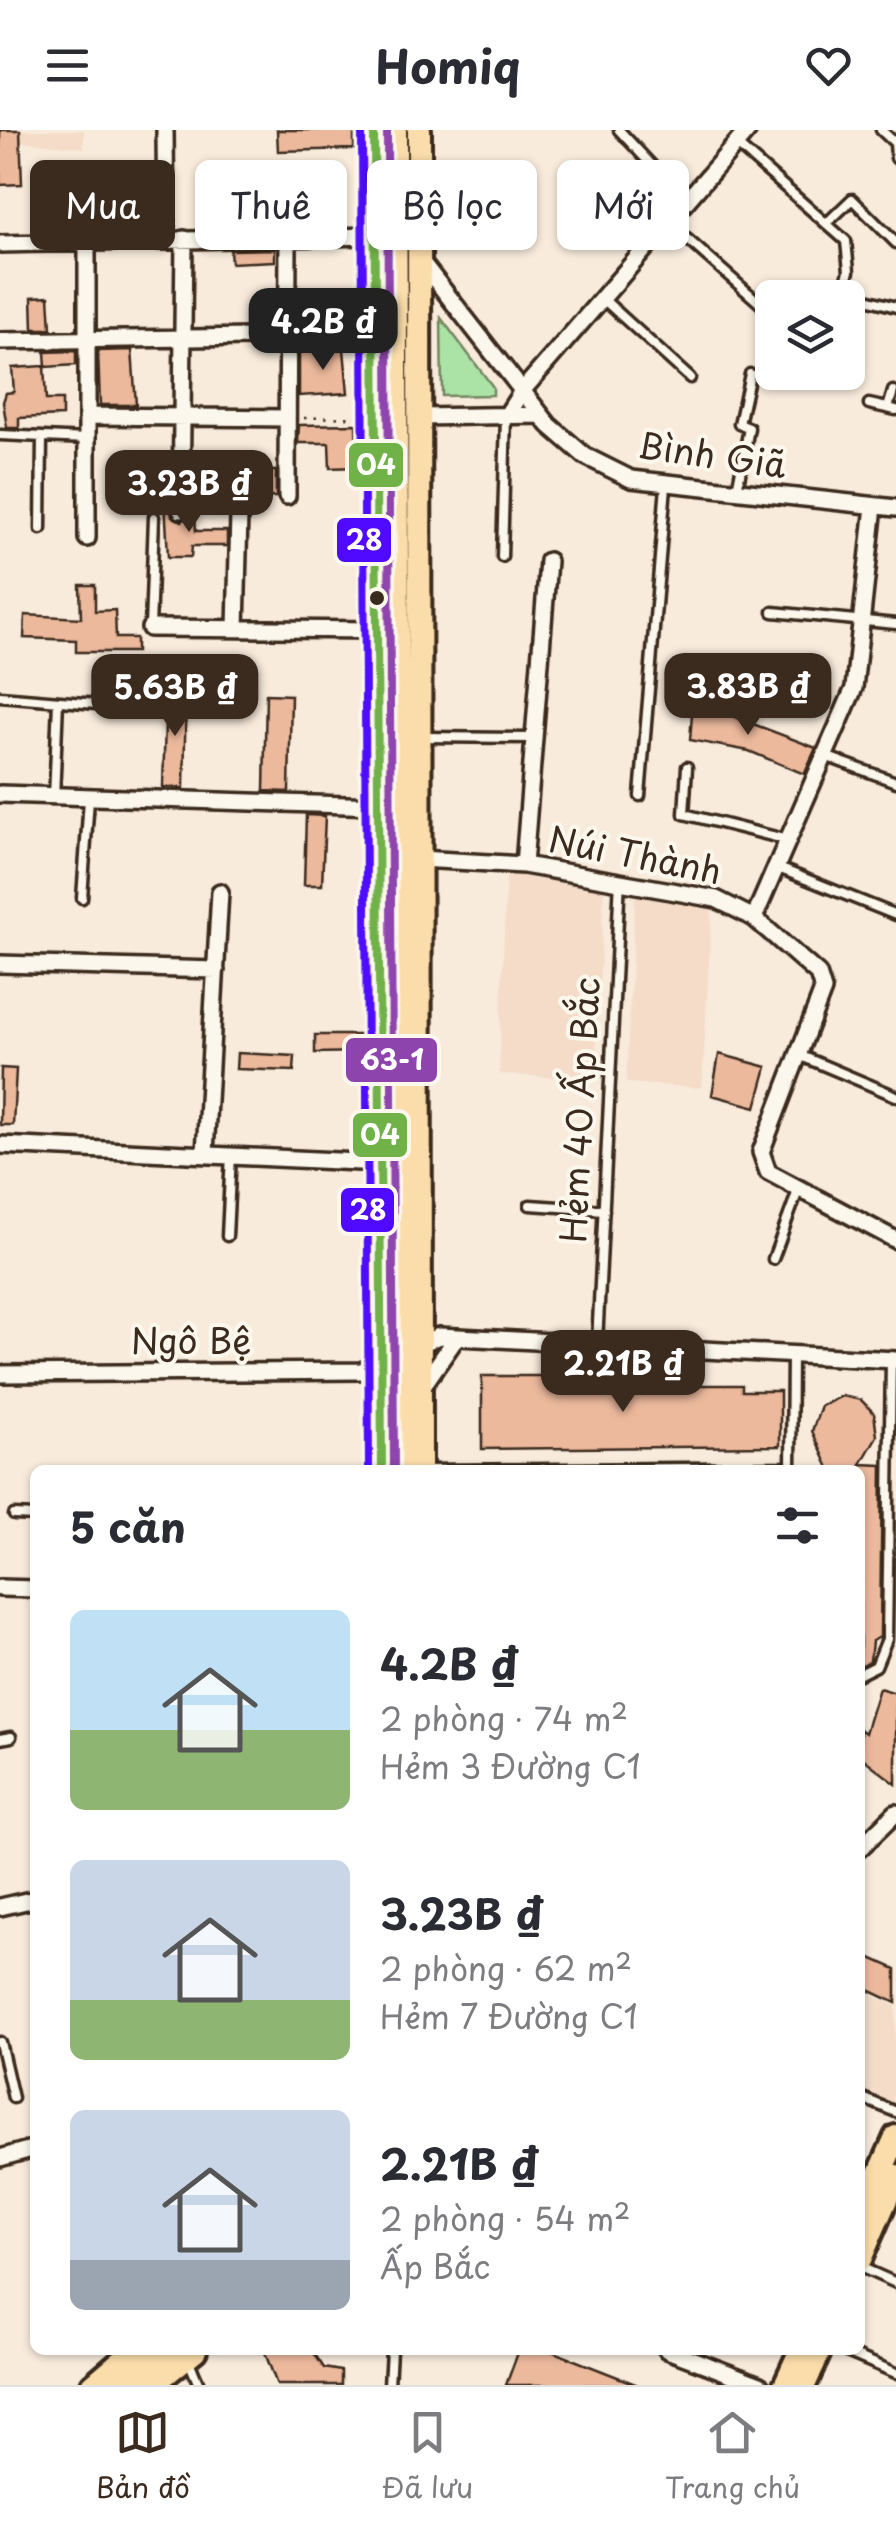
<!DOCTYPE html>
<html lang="vi">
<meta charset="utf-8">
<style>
:root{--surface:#fff;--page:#f2f2f3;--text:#2b2b33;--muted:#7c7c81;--line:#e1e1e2;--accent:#3b2a1e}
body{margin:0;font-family:"Playpen Sans",sans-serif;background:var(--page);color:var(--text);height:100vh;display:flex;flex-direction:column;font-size:38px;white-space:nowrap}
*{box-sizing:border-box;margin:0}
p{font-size:32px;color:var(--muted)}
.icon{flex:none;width:55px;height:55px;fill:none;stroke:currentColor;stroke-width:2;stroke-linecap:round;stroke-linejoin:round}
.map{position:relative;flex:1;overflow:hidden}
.sheet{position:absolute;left:30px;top:1335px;width:835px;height:890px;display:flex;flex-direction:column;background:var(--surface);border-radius:15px;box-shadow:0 2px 8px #0004}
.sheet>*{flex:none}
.banner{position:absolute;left:30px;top:30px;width:838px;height:90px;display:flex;gap:20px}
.tools{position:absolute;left:755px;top:150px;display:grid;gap:20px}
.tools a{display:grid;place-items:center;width:110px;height:110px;border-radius:15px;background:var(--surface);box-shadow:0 2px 8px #0004;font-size:50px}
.price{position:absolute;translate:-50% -85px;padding:0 22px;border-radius:20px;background:var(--accent);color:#fff;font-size:32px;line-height:65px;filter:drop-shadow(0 2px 5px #0008)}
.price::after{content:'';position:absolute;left:50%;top:60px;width:30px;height:22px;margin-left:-15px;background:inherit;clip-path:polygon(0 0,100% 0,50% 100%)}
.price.active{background:#222;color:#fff}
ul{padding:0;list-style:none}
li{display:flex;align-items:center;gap:30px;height:250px;padding:0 40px}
li span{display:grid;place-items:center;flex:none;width:280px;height:200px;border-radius:15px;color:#555}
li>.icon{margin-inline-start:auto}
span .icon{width:120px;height:120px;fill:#fffc;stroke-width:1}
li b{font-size:42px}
h2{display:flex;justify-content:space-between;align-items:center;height:120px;padding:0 40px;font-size:42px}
.chip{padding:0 35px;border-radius:15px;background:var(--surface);box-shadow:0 2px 8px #0004;font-size:35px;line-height:90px}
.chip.active{background:var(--accent);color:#fff}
header{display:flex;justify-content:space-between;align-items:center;height:130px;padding:0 40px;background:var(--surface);font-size:45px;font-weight:700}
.tabs{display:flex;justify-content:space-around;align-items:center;height:140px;border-top:2px solid var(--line);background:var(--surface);font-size:28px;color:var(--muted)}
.tabs a{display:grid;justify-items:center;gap:5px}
.tabs .active{color:var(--accent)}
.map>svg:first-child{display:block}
.built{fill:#f4dcc9}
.green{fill:#abe2a5;stroke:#738662;stroke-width:2.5}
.building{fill:#ecb99d;stroke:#3b2a1e;stroke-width:2.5}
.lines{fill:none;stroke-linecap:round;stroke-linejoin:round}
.lane-casing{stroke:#3b2a1e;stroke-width:15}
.street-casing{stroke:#3b2a1e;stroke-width:22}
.primary-casing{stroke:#3b2a1e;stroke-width:30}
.path{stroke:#3b2a1e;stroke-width:2.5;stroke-dasharray:2.5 8;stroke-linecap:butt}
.lane{stroke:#fbf7ec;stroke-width:8}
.street{stroke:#fbf7ec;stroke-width:15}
.primary{stroke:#fbddab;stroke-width:22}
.bus-1-casing{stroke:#fbf7ec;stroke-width:15}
.bus-2-casing{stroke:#fbf7ec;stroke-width:15}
.bus-3-casing{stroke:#fbf7ec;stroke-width:15}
.bus-1{stroke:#70b148;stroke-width:8}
.bus-2{stroke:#4f0aff;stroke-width:8}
.bus-3{stroke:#8e44ad;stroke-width:8}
.bus-dot{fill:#3b2a1e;stroke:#fbf7ec;stroke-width:4}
.labels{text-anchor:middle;stroke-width:8;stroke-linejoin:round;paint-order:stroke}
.street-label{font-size:35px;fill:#3b2a1e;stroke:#fbf7ec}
.line-badge{stroke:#fbf7ec;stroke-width:4}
.badge-label{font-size:28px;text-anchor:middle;font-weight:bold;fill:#fff}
</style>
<header><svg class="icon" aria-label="menu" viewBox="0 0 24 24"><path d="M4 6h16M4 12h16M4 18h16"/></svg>Homiq<svg class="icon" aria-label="heart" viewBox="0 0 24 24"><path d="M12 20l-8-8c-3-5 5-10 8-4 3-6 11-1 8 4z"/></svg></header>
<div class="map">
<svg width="896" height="2255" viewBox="0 0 896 2255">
<rect width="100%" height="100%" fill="#f8ebdc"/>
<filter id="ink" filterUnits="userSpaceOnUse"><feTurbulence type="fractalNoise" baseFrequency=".01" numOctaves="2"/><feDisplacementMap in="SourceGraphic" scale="20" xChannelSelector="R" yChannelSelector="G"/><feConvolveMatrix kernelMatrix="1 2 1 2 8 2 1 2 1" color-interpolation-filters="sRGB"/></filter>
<g filter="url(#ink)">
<path class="built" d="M0 0H84V18L0 9Z
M506 743 604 758 595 950 499 944Z
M635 763 712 778 702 958 626 953Z
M860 1860 896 1876 893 1976 860 1962Z"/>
<path class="green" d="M441 188 493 257V265L442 266Z"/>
<path class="building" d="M0 0H20L22 54 0 55Z
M277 0H354V19L278 21Z
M73 28 79 90 54 92 49 30Z
M275 119V131L231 133 230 120Z
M49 166 51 199H33L32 167Z
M344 219 348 263 299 266V222Z
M132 220 136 275H100L98 221Z
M76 221V235L46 237 45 222Z
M44 236 46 270H62V286L19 288V298H7L3 272 6 263 14 262 12 238Z
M356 294 357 337 330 338 329 313H298L299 295Z
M243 341H276V367L243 368Z
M165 370H170L172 386 182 391 191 385 194 370 196 401H227V416H192L191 427H168Z
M80 455H95V481L115 480 116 508H136V522H76V510L24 508 25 485 81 488Z
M166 559H186L184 658 163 657Z
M266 564 291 565 289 662 264 661Z
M693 571 816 618 804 644 749 621 690 610Z
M306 685 325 686 322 755H304Z
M315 905H360V922L315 923Z
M237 923 295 926 294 941 236 939Z
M719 924 767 937 756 977 712 965Z
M1 938 16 939 13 995H0Z
M482 1246H599V1255H742V1261H780V1316L482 1319Z
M842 1266 861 1270 874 1283 877 1306 861 1334 882 1335 880 1507 872 1511 870 1531 860 1536V1337L830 1340 812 1301 821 1276Z
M879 1558 896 1563V1654L860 1626V1599L865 1603Z
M860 1823 896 1839V1873L860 1856Z
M264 2220H312L324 2238 341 2241V2255H277Z
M519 2220H549L638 2255H506Z"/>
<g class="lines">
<g class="lane-casing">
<path id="lane" d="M619 0 686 72
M881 0 895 13 896 28
M736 14 846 111 849 141 842 168
M668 92 772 184
M827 93 852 69 896 113
M844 163 896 177
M602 168 690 248
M848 210 853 212 848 231
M869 274 896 280
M888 278 893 261
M0 305 87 309
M737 360 749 298 739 294 750 244
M41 399 42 307
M502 427 506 286
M773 482 896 494
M150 498 154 387
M0 566 157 579
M424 607 534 608
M825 626 896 652
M687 637 684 684 788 710
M640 666 666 356
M54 668 58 571
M776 737 896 785
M82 768 89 669
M799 925 896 966
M530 1075 604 1080
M227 1106 231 1024
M773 1129 799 1058
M570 1213V1233
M597 1214 620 749
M425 1340 791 1337
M791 1340 792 1225
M14 1385 35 1386
M860 1544 876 1536 887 1509 891 1230
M0 1609 11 1607
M0 1912 13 1968
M860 1967 896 1982
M860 2137 896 2153
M842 2220 896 2243
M189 2231 199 2255
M389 2255 391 2220"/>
</g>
<g class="street-casing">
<path id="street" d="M165 0 166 109
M0 114 374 106
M420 130 549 295 585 326 631 349 896 378
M0 211 374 205
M87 286 287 288
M506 286 522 261 748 0
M420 287 541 285
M287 366 288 106
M181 380 184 109
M87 408V111
M150 498 376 500
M236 498 239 385
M0 664 378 676
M419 729 524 735 716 769 754 788 818 844 823 860 761 1022 768 1042 896 1110
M524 735 548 431
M754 788 854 558 874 376
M0 834 216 840
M0 1015 380 1033
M205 1023 220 762
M419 1215 439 1206 896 1230
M0 1244 361 1241 381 1232
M422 1257 457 1207
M0 1458 35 1459
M860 1718 896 1683
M0 1777 35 1769
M0 2028 35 2018
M667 2220 760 2255"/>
</g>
<g class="primary-casing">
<path id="primary" d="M374 0 382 1340
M395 0 401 1340
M419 0 420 1340
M860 2088 896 2007
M860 2129 896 2046
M93 2255 134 2220
M121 2255 165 2220
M152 2255 195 2220
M785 2255 801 2220
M804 2255 820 2220"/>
</g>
<path class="path" d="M304 288 356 287"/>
<use href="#lane" class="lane"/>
<use href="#street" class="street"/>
<use href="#primary" class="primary"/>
<g class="bus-1-casing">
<path id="bus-1" d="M374 0 382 1340"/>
</g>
<g class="bus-2-casing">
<path id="bus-2" d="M362 0 369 1340"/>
</g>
<g class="bus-3-casing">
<path id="bus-3" d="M387 0 394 1340"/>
</g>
<use href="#bus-1" class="bus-1"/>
<use href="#bus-2" class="bus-2"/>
<use href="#bus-3" class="bus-3"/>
</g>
</g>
<circle class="bus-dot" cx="377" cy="468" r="9"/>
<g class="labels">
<g class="street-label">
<text transform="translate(712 326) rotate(8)" y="12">Bình Giã</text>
<text transform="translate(635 726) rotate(11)" y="12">Núi Thành</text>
<text transform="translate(581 980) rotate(-87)" y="12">Hẻm 40 Ấp Bắc</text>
<text x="191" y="1224">Ngô Bệ</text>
</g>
</g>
<g class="line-badge">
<rect x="347" y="311" width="58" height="48" rx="10" fill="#70b148"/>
<rect x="335" y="386" width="58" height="48" rx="10" fill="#4f0aff"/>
<rect x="344" y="906" width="95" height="48" rx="10" fill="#8e44ad"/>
<rect x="351" y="981" width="58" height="48" rx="10" fill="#70b148"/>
<rect x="339" y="1056" width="57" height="48" rx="10" fill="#4f0aff"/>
</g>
<g class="badge-label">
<text x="376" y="345">04</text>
<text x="364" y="420">28</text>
<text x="392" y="940">63-1</text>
<text x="380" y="1015">04</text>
<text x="368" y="1090">28</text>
</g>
</svg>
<div class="tools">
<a><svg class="icon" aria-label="layers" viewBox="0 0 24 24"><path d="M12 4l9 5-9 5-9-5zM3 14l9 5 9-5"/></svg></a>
</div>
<b class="price active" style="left:323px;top:243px">4.2B ₫</b>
<b class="price" style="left:189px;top:405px">3.23B ₫</b>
<b class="price" style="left:748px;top:608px">3.83B ₫</b>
<b class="price" style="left:175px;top:609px">5.63B ₫</b>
<b class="price" style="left:623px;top:1285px">2.21B ₫</b>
<div class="banner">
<a class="chip active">Mua</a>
<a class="chip">Thuê</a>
<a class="chip">Bộ lọc</a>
<a class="chip">Mới</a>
</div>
<section class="sheet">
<h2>5 căn<svg class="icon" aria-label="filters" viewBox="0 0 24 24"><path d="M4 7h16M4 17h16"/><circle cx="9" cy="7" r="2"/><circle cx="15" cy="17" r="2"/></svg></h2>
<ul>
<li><span style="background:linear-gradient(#bfe0f5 60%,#8fb573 0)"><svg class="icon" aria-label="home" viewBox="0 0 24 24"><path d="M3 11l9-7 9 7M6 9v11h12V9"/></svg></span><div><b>4.2B ₫</b><p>2 phòng · 74 m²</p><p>Hẻm 3 Đường C1</p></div></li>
<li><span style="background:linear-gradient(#c9d6e8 70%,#8fb573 0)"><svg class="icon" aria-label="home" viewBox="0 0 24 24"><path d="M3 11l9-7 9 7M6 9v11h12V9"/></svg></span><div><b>3.23B ₫</b><p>2 phòng · 62 m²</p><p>Hẻm 7 Đường C1</p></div></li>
<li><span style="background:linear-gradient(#c9d6e8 75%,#9aa5b1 0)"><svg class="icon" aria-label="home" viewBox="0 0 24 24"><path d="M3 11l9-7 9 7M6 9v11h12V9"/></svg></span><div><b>2.21B ₫</b><p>2 phòng · 54 m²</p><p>Ấp Bắc</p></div></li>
</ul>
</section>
</div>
<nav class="tabs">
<a class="active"><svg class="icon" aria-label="map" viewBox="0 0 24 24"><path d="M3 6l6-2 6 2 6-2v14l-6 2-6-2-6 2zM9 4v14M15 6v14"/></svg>Bản đồ</a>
<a><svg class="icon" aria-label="saved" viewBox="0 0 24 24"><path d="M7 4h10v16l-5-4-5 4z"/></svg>Đã lưu</a>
<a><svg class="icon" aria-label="home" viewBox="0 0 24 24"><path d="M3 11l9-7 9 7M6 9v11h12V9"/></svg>Trang chủ</a>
</nav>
